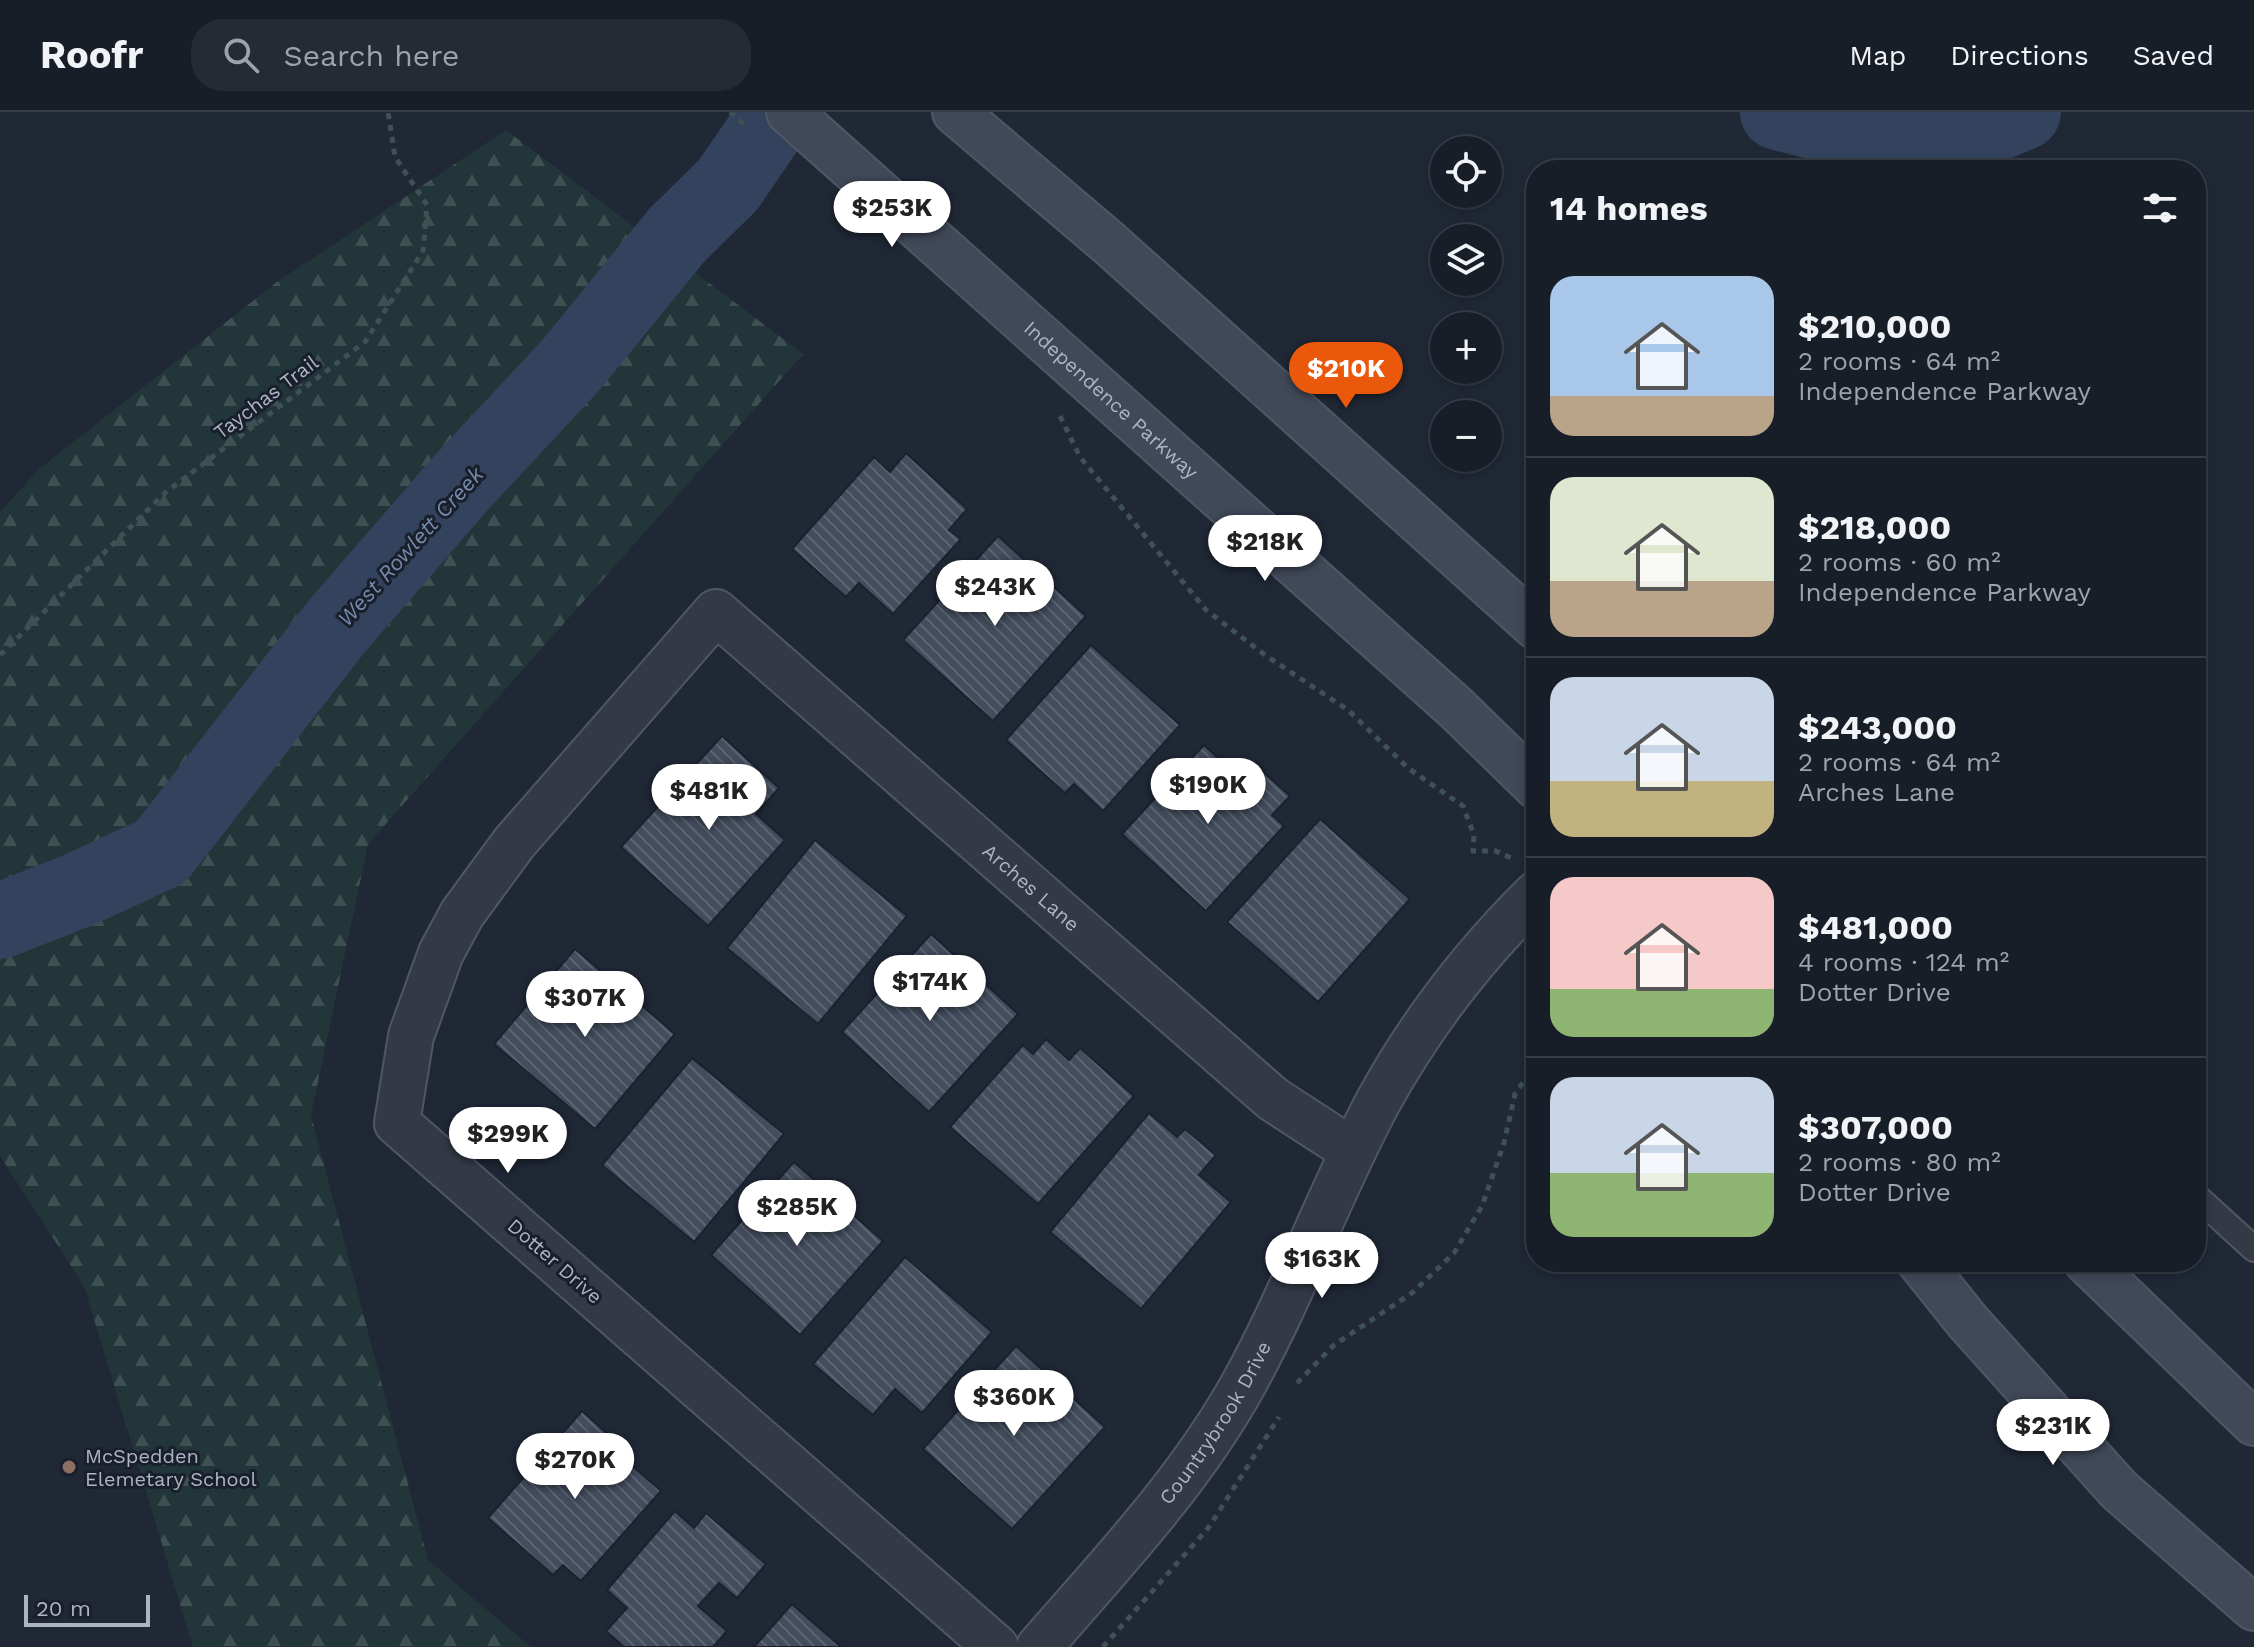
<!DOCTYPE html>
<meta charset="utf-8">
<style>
:root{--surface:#181e28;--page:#252b34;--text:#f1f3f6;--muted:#9fa2a8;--line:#363c45;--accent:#ea580c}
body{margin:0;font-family:"Work Sans",sans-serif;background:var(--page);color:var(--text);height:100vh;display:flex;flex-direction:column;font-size:30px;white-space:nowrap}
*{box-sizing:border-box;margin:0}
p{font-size:26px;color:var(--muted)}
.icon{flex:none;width:44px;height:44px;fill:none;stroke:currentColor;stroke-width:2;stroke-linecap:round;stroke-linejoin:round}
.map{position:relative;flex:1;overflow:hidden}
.drawer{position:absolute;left:1526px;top:48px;width:680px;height:1112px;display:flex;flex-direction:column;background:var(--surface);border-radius:32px;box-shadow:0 4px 12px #0003,0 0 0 2px var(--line)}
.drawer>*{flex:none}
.controls{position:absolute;left:1430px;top:24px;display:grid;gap:16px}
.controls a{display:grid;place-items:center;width:72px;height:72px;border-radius:50%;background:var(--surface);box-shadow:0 4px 12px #0003,0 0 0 2px var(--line);font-size:40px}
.scale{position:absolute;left:24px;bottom:20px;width:126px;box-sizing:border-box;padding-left:8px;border:4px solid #adb4c3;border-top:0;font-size:22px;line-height:28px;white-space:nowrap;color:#adb4c3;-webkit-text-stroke:6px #191f2b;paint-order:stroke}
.price{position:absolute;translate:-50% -68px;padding:0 18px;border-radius:28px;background:#fff;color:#222;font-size:26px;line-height:52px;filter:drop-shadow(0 2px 4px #0008)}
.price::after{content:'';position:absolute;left:50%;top:48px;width:24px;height:18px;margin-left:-12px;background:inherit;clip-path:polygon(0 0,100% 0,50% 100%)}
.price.on{background:var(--accent);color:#fff}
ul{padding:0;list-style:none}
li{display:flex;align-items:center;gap:24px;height:200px;padding:0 24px}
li+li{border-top:2px solid var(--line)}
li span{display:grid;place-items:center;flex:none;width:224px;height:160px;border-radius:24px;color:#555}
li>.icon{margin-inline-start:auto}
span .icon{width:96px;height:96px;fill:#fffc;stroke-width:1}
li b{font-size:34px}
h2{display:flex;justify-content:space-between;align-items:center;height:96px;padding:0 24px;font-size:34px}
header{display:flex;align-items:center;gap:48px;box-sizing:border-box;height:112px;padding:0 40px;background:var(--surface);border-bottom:2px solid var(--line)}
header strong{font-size:38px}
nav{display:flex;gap:44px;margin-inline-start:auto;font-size:28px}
.search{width:560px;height:72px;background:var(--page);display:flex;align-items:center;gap:20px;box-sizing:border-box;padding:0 28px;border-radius:32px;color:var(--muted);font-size:30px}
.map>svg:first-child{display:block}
.forest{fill:url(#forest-firs)}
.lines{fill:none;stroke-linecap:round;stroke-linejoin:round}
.river{stroke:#33435d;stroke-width:76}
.building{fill:url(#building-back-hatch);stroke:#1b212d;stroke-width:2}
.lane-casing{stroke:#505764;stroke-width:28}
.street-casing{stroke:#505764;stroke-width:48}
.secondary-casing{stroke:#505764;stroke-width:48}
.path{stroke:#3f5154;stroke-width:5;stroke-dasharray:6 6;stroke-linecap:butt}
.lane{stroke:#333a46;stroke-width:24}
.street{stroke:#333a46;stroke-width:44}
.secondary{stroke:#414959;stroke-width:44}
.education-dot{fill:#8d6e63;stroke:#191f2b;stroke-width:3}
.labels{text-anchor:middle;stroke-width:6;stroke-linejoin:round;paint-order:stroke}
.street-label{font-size:20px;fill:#adb4c3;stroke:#191f2b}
.poi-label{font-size:20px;fill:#adb4c3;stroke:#191f2b;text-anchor:start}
.water-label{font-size:22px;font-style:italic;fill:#758aab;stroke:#191f2b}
</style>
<header>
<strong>Roofr</strong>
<div class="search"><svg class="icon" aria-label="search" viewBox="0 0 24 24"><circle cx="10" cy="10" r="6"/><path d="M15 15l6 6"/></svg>Search here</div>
<nav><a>Map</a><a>Directions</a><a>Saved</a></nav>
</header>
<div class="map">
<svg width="2254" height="1535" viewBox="0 0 2254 1535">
<defs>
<pattern id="forest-firs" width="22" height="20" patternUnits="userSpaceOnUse" patternTransform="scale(2)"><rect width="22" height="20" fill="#223538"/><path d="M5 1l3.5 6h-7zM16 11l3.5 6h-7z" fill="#3f5053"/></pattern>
<pattern id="building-back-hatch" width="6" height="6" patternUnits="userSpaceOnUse" patternTransform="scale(2)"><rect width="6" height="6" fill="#434d5e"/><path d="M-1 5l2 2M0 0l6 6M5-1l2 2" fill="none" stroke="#5b6473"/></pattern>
</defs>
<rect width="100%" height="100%" fill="#202836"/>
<path class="forest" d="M506 18 803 242 368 732 311 1003 428 1448 531 1535H193L84 1174 0 1044V400L39 357 277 170Z"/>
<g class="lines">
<path class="river" d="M1778 0 1931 39 2023 0
M0 809 81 777 161 740 337 514 460 372 571 253 677 123 728 73 778 0"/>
</g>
<path class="building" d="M906 341 967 397 949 418 961 427 893 502 859 471 846 485 792 437 874 345 890 360Z
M998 424 1086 504 993 609 903 528Z
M1091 533 1180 613 1103 699 1074 672 1065 681 1006 628Z
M722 624 779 676 756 702 785 728 708 814 621 735Z
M1204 633 1245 671 1259 656 1290 684 1272 703 1284 714 1206 799 1122 722Z
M1320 707 1410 787 1318 890 1227 810Z
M815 728 907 804 818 912 727 836Z
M931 822 1018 902 929 1000 842 920Z
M575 837 675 922 595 1017 494 932Z
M1046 927 1069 948 1080 936 1134 984 1038 1092 950 1015 1023 933 1033 942Z
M692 946 784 1022 694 1130 602 1053Z
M1149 1001 1177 1025 1185 1017 1216 1043 1199 1063 1231 1090 1141 1197 1050 1120Z
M794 1050 883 1129 800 1223 711 1143Z
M905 1145 992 1220 922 1301 895 1277 873 1303 813 1252Z
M1016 1234 1105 1315 1012 1417 923 1337Z
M582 1299 618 1331 613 1337 661 1379 581 1469 563 1453 553 1463 488 1406Z
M675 1399 694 1416 706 1401 766 1452 737 1486 719 1471 698 1494 727 1519 713 1535H624L606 1519 627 1496 607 1478Z
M792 1492 841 1535H754Z"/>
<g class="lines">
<g class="lane-casing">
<path id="lane" d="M2196 1084 2254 1137"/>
</g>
<g class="street-casing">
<g id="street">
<path id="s1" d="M996 1535 397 1011 411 924 441 841 462 802 514 731 716 500 1273 987 1353 1039"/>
<path id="s2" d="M1039 1535C1112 1451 1189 1370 1243 1273 1294 1181 1329 1081 1379 988 1421 912 1474 843 1536 782"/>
</g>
</g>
<g class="secondary-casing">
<g id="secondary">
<path id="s3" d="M789 0 1456 596 1536 674"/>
<path d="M955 0 1109 131 1536 515"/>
<path d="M1920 1150 1968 1210 2119 1378 2254 1496"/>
<path d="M2087 1150 2254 1311"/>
</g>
</g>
<path class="path" d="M730 0 748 16
M1060 304 1080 345 1206 498 1265 543 1348 598 1408 656 1463 694 1474 723 1473 739H1496L1513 747
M0 543 166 380 365 230 423 139 427 93 395 45 388 0
M1297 1271 1334 1233 1412 1181 1454 1141 1482 1094 1504 1031 1515 982 1536 952
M1103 1535 1209 1415 1279 1305"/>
<use href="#lane" class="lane"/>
<use href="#street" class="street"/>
<use href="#secondary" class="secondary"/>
</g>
<circle class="education-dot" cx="69" cy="1355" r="8"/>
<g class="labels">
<g class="street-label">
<text transform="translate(266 285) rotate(-37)" y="7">Taychas Trail</text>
<text dy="7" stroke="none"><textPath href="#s3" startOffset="432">Independence Parkway</textPath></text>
<text dy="7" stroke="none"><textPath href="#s1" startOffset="1830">Arches Lane</textPath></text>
<text transform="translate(555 1149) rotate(41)" y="7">Dotter Drive</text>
<text dy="7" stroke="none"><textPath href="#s2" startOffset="286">Countrybrook Drive</textPath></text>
</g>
<g class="poi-label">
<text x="85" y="1351">McSpedden<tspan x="85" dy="23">Elemetary School</tspan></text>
</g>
<g class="water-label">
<text transform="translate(410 434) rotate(-48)" y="8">West Rowlett Creek</text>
</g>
</g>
</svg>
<div class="controls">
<a><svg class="icon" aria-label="locate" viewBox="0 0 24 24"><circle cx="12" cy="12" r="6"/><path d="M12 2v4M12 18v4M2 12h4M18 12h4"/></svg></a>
<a><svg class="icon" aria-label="layers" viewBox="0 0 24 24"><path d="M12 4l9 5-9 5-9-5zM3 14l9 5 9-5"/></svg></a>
<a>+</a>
<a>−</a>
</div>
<div class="scale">20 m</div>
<b class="price" style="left:892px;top:137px">$253K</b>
<b class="price on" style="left:1346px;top:298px">$210K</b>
<b class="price" style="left:1265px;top:471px">$218K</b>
<b class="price" style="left:995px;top:516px">$243K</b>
<b class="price" style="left:1208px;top:714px">$190K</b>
<b class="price" style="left:709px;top:720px">$481K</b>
<b class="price" style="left:930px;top:911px">$174K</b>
<b class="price" style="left:585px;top:927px">$307K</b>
<b class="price" style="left:508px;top:1063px">$299K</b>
<b class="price" style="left:797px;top:1136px">$285K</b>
<b class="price" style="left:1322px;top:1188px">$163K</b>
<b class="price" style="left:1014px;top:1326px">$360K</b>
<b class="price" style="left:2053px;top:1355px">$231K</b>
<b class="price" style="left:575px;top:1389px">$270K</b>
<section class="drawer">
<h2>14 homes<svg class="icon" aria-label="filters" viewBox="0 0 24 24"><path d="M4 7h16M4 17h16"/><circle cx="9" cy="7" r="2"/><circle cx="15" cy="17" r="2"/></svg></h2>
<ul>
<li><span style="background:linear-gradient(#a9c7e8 75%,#b9a48a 0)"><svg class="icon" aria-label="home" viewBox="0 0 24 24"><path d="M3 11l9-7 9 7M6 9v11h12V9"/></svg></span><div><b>$210,000</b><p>2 rooms · 64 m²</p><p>Independence Parkway</p></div></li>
<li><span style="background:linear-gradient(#dfe7d0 65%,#b9a48a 0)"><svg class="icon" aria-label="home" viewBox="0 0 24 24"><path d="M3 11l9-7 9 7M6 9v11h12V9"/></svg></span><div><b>$218,000</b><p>2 rooms · 60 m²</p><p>Independence Parkway</p></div></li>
<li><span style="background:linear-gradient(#c9d6e8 65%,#c2b280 0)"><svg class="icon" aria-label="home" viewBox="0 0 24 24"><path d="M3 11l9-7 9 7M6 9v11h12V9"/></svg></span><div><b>$243,000</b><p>2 rooms · 64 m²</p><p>Arches Lane</p></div></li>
<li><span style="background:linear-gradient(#f6c9c9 70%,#8fb573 0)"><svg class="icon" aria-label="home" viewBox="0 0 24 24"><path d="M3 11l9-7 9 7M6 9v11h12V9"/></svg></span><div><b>$481,000</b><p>4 rooms · 124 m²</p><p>Dotter Drive</p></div></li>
<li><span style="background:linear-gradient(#c9d6e8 60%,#8fb573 0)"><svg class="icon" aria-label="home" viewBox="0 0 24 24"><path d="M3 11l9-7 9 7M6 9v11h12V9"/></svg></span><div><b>$307,000</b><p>2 rooms · 80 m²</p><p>Dotter Drive</p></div></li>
</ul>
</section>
</div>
